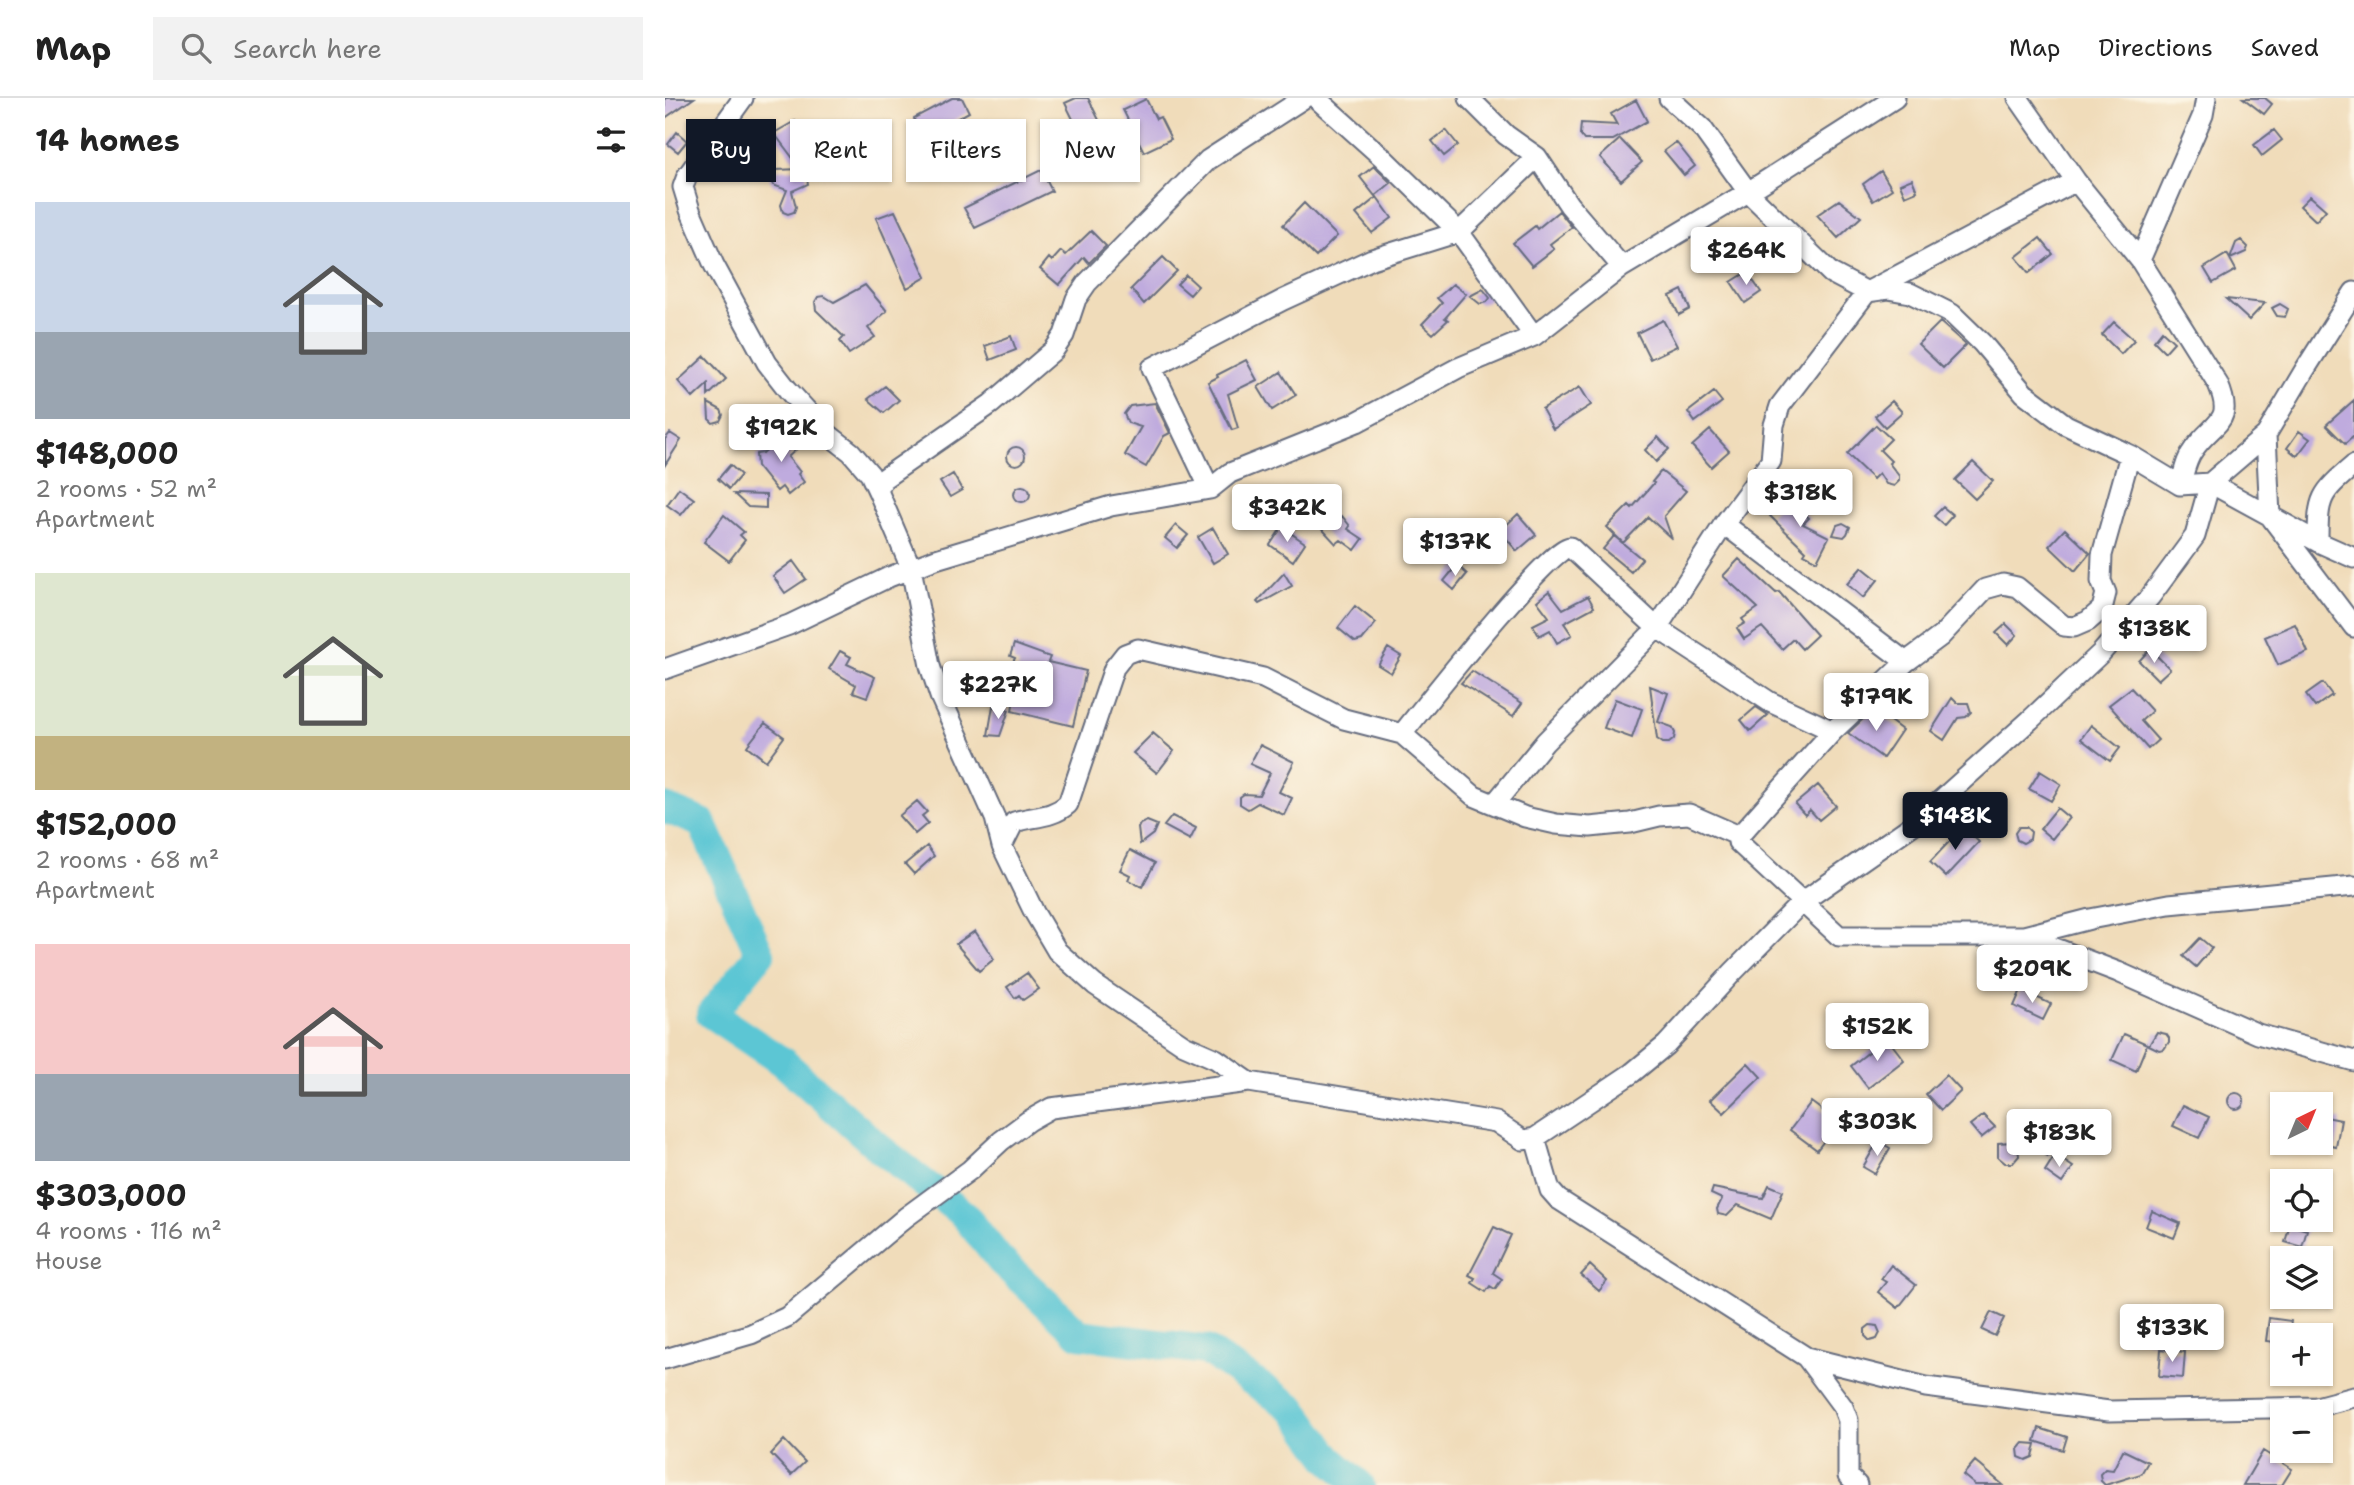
<!DOCTYPE html>
<meta charset="utf-8">
<style>
:root{--surface:#fff;--page:#f2f2f2;--text:#222;--muted:#767676;--line:#e0e0e0;--accent:#111827}
body{margin:0;font-family:"Shantell Sans",sans-serif;background:var(--page);color:var(--text);height:100vh;display:flex;flex-direction:column;font-size:26px;white-space:nowrap}
*{box-sizing:border-box;margin:0}
p{font-size:23px;color:var(--muted)}
.icon{flex:none;width:38px;height:38px;fill:none;stroke:currentColor;stroke-width:2;stroke-linecap:round;stroke-linejoin:round}
.map{position:relative;flex:1;overflow:hidden}
.sheet{display:flex;flex-direction:column;background:var(--surface);width:665px}
.sheet>*{flex:none}
.guide{position:absolute;left:21px;top:21px;width:665px;height:63px;display:flex;gap:14px}
.needle{width:46px;rotate:43deg}
.fabs{position:absolute;left:1605px;top:994px;display:grid;gap:14px}
.fabs a{display:grid;place-items:center;width:63px;height:63px;border-radius:0px;background:var(--surface);box-shadow:0 2px 5px #0004;font-size:35px}
.price{position:absolute;translate:-50% -60px;padding:0 16px;border-radius:7px;background:#fff;color:#222;font-size:23px;line-height:46px;filter:drop-shadow(0 2px 4px #0008)}
.price::after{content:'';position:absolute;left:50%;top:42px;width:21px;height:16px;margin-left:-10px;background:inherit;clip-path:polygon(0 0,100% 0,50% 100%)}
.price.active{background:var(--accent);color:#fff}
ul{padding:0;list-style:none}
li{display:grid;align-content:center;gap:14px;height:371px;padding:0 35px}
li span{display:grid;place-items:center;height:217px;border-radius:0px;color:#555}
li>.icon{margin-inline-start:auto}
span .icon{width:126px;height:126px;fill:#fffc;stroke-width:1}
li b{font-size:30px}
h2{display:flex;justify-content:space-between;align-items:center;height:84px;padding:0 35px;font-size:30px}
.pill{padding:0 24px;border-radius:0px;background:var(--surface);box-shadow:0 2px 5px #0004;font-size:24px;line-height:63px}
.pill.active{background:var(--accent);color:#fff}
header{display:flex;align-items:center;gap:42px;box-sizing:border-box;height:98px;padding:0 35px;background:var(--surface);border-bottom:2px solid var(--line)}
header strong{font-size:33px}
nav{display:flex;gap:38px;margin-inline-start:auto;font-size:24px}
.search{width:490px;height:63px;background:var(--page);display:flex;align-items:center;gap:18px;box-sizing:border-box;padding:0 24px;border-radius:0px;color:var(--muted);font-size:26px}
main{display:flex;flex:1;min-height:0}
.map>svg:first-child{display:block}
.lines{fill:none;stroke-linecap:round;stroke-linejoin:round}
.river{stroke:#5bc6d4;stroke-width:30}
.building{fill:#bfabde}
.street-casing{stroke:#666c7e;stroke-width:23}
.street{stroke:#fff;stroke-width:19}
</style>
<header>
<strong>Map</strong>
<div class="search"><svg class="icon" aria-label="search" viewBox="0 0 24 24"><circle cx="10" cy="10" r="6"/><path d="M15 15l6 6"/></svg>Search here</div>
<nav><a>Map</a><a>Directions</a><a>Saved</a></nav>
</header>
<main>
<section class="sheet">
<h2>14 homes<svg class="icon" aria-label="filters" viewBox="0 0 24 24"><path d="M4 7h16M4 17h16"/><circle cx="9" cy="7" r="2"/><circle cx="15" cy="17" r="2"/></svg></h2>
<ul>
<li><span style="background:linear-gradient(#c9d6e8 60%,#9aa5b1 0)"><svg class="icon" aria-label="home" viewBox="0 0 24 24"><path d="M3 11l9-7 9 7M6 9v11h12V9"/></svg></span><div><b>$148,000</b><p>2 rooms · 52 m²</p><p>Apartment</p></div></li>
<li><span style="background:linear-gradient(#dfe7d0 75%,#c2b280 0)"><svg class="icon" aria-label="home" viewBox="0 0 24 24"><path d="M3 11l9-7 9 7M6 9v11h12V9"/></svg></span><div><b>$152,000</b><p>2 rooms · 68 m²</p><p>Apartment</p></div></li>
<li><span style="background:linear-gradient(#f6c9c9 60%,#9aa5b1 0)"><svg class="icon" aria-label="home" viewBox="0 0 24 24"><path d="M3 11l9-7 9 7M6 9v11h12V9"/></svg></span><div><b>$303,000</b><p>4 rooms · 116 m²</p><p>House</p></div></li>
</ul>
</section>
<div class="map">
<svg width="1689" height="1387" viewBox="0 0 1689 1387">
<rect width="100%" height="100%" fill="#fcf5e5"/>
<filter id="ink" filterUnits="userSpaceOnUse"><feTurbulence type="fractalNoise" baseFrequency=".0143" numOctaves="2"/><feDisplacementMap in="SourceGraphic" scale="14" xChannelSelector="R" yChannelSelector="G"/><feConvolveMatrix kernelMatrix="1 2 1 2 8 2 1 2 1" color-interpolation-filters="sRGB"/></filter>
<filter id="wash" filterUnits="userSpaceOnUse"><feTurbulence type="fractalNoise" baseFrequency=".00686" numOctaves="4" result="noise"/><feDisplacementMap in="SourceGraphic" scale="28" xChannelSelector="R" yChannelSelector="G"/><feGaussianBlur stdDeviation="1.57" result="paint"/><feColorMatrix in="noise" values="0 0 0 0 0 0 0 0 0 0 0 0 0 0 0 0 0 1.4 0 .05"/><feComposite in="paint" operator="in"/></filter>
<g filter="url(#wash)">
<rect width="100%" height="100%" fill="#f0dcba"/>
<g class="lines">
<path class="river" d="M0 710 37 725 95 856 46 916 119 965 213 1049 299 1117 335 1162 414 1236 541 1252 628 1310 664 1360 695 1387"/>
</g>
<g id="blocks">
<path class="building" d="M0 0H29L0 20Z
M287 0H297L304 14 253 42 249 20Z
M411 0H423L455 64 434 74 400 5Z
M1578 0H1600L1607 6 1599 16Z
M481 1 491 21 495 19 506 41 479 54 458 12Z
M971 2 982 23 948 42H919L915 37 916 25 952 27 946 16Z
M130 23 146 49 137 54 143 86 127 93 131 109 129 114 123 116 118 114 116 107 122 92 108 87 104 80 110 72 136 71 109 35Z
M781 32 793 47 779 58 767 43Z
M1609 32 1617 42 1597 58 1589 47Z
M12 34 22 43 13 54 3 46Z
M955 41 977 64 956 83 935 59Z
M1011 44 1030 68 1019 77 999 53Z
M709 68 726 85 710 98 695 79Z
M376 72 387 93 310 130 299 110Z
M1216 73 1227 91 1208 103 1198 86Z
M1247 81 1252 93 1240 98 1235 86Z
M1645 98 1661 112 1651 123 1635 108Z
M712 99 727 120 707 135 691 116Z
M1174 102 1196 119 1173 140 1152 117Z
M639 105 672 138 651 159 618 127Z
M230 113 261 179 242 190 211 120Z
M894 113 907 129 885 146 889 151 867 168 848 145 870 128 872 131Z
M426 133 441 148 424 165 419 159 394 187 375 171 384 160 387 163 396 153 401 157Z
M1091 134 1106 149 1085 170 1070 154Z
M1375 140 1388 156 1364 175 1351 159Z
M1576 142 1583 149 1581 154 1565 161 1571 172 1548 185 1539 170 1562 156 1565 161 1571 145Z
M498 159 512 173 479 206 466 191Z
M1082 174 1096 194 1080 205 1066 184Z
M521 177 533 188 525 197 512 186Z
M788 186 801 196 780 220 783 222 768 236 757 226 777 205 772 200Z
M200 187 222 213 203 230 210 239 184 256 175 243 179 239 151 212 150 204 153 199 159 198 169 204Z
M818 191 825 200 822 204 815 206 805 198Z
M1017 192 1025 211 1014 217 1005 198Z
M1561 201 1600 205 1584 222Z
M1615 206 1623 211 1620 219 1612 218 1607 210Z
M998 222 1012 248 985 261 972 235Z
M1275 224 1301 247 1278 270 1253 246Z
M1449 224 1469 242 1456 256 1437 237Z
M1497 233 1509 244 1500 254 1489 243Z
M346 238 351 252 325 262 320 248Z
M40 258 61 281 43 298V286L28 300 13 283Z
M581 262 592 282 563 296 573 330 567 332 543 284 553 279 552 277Z
M616 274 631 297 607 312 593 289Z
M220 288 234 302 219 315 203 301Z
M915 289 926 307 888 331 877 311Z
M1049 294 1057 304 1030 324 1023 314Z
M1689 302V338L1680 346 1661 327Z
M1227 303 1237 314 1220 329 1210 318Z
M43 305 56 312 58 317 55 323 48 325 44 321Z
M490 305 505 335 499 338 481 369 460 357 476 329 463 325 459 316 465 308Z
M1211 327 1226 341 1215 352 1226 363 1224 365 1234 378V383L1229 388 1221 386 1214 375 1208 381 1182 356Z
M124 332 137 346 123 359 135 374 133 376 139 384 123 397 117 389 112 393 92 368 91 356 98 355Z
M1045 332 1064 353 1046 369 1027 348Z
M1634 333 1645 341 1632 358 1622 350Z
M5 335 16 342 0 367V341Z
M993 339 1004 351 991 364 980 352Z
M342 358a9 9 0 1 1 18 0a9 9 0 1 1-18 0Z
M1308 364 1328 383 1310 401 1290 382Z
M65 367 76 377 64 391 53 381Z
M996 373 1021 393 999 418 1007 441 983 419 958 445 942 429 964 407 967 410 989 385 987 384Z
M288 376 297 392 285 399 275 384Z
M349 396a8 8 0 1 1 16 0a8 8 0 1 1-16 0Z
M14 390 29 401 16 417 2 407Z
M69 396 101 397V410L83 409Z
M645 397 671 424 677 418 685 428 683 431 698 441 690 452 676 442 671 446 636 408Z
M1123 399 1144 420 1138 426 1164 439 1152 463 1139 456 1141 453 1105 418Z
M1278 409 1288 417 1279 427 1269 418Z
M853 416 871 437 852 453 835 433Z
M59 417 79 434 75 437 80 442 64 463 39 444Z
M1178 425 1185 429 1182 436 1179 439 1168 437 1172 427Z
M511 427 523 437 512 450 500 440Z
M617 429 640 445 628 463 605 447Z
M548 430 563 456 548 465 533 439Z
M1400 431 1425 455 1410 473 1384 448Z
M949 438 977 461 966 474 938 451Z
M1074 461 1111 495 1114 494 1152 537 1137 551 1128 541 1117 551 1097 529 1079 541 1072 530 1080 525 1077 521 1093 510 1058 478Z
M128 463 141 481 120 495 108 478Z
M792 467 802 476 789 492 779 483Z
M1197 469 1213 482 1198 500 1182 486Z
M619 475 627 488 594 506 592 504Z
M884 493 898 511 923 498 929 509 899 525 907 537 892 545 885 532 874 538 868 527 884 519 872 503Z
M690 508 711 525 697 542 690 544 673 530Z
M1341 526 1352 537 1343 547 1331 535Z
M1630 526 1643 554 1613 567 1600 539Z
M349 546 385 559 383 564 421 573 408 628 347 613 354 566 348 564 350 560 345 558Z
M723 550 736 558 726 575 713 567Z
M1485 551 1505 571 1493 582 1474 563Z
M175 553 186 559 182 566 210 579 202 599 188 594 191 587 164 571Z
M807 573 857 605 848 618 796 585Z
M1658 585 1667 597 1650 609 1641 597Z
M985 588 1003 595 993 624 1007 629 1010 635 1009 641 1004 645H998L992 641Z
M1466 590 1487 613 1476 623 1493 642 1483 651 1444 607Z
M1287 600 1292 605H1303L1306 614 1301 619 1293 620 1279 642 1266 633Z
M950 601 977 611 967 640 939 630Z
M328 608 344 612 335 638 323 637Z
M1091 609 1103 617 1085 633 1076 622Z
M1209 611 1237 632 1218 660 1183 635Z
M100 625 119 639 101 663 82 648Z
M1426 627 1455 650 1445 663 1416 641Z
M488 635 509 653 492 675 468 655Z
M595 647 629 664 614 694 627 700 619 717 593 705 583 711 575 706V699L579 696 594 697 605 675 585 666Z
M1375 673 1396 686 1386 703 1364 691Z
M1153 687 1171 708 1154 722 1145 712 1140 717 1130 706Z
M252 703 262 714 257 718 263 725 250 736 234 718Z
M1392 710 1404 720 1387 741 1375 731Z
M507 718 531 730 525 742 499 728Z
M482 723 492 727 488 736 475 746 473 730 475 726Z
M1298 729 1314 744 1281 779 1265 764Z
M1354 729H1361L1366 734 1365 741 1358 745 1352 742 1350 735Z
M262 748 269 758 249 776 240 766Z
M465 752 490 765 477 789 463 782 465 777 455 772Z
M310 833 329 861 314 873 291 846Z
M1535 840 1547 850 1531 869 1518 858Z
M1350 866a8 8 0 1 1 16 0a8 8 0 1 1-16 0Z
M362 875 374 891 358 902 354 897 350 900 342 889Z
M1356 892 1386 906 1378 922 1349 908Z
M1492 934 1501 936 1504 940V944L1499 951 1494 952 1484 947Z
M1459 936 1482 946 1471 973 1447 962Z
M1222 940 1239 962 1203 990 1186 968Z
M1083 965 1096 979 1059 1015 1045 1002Z
M1281 977 1296 993 1276 1012 1261 996Z
M1563 1003a8 8 0 1 1 16 0a8 8 0 1 1-16 0Z
M1146 1004 1173 1024 1152 1052 1125 1032Z
M1518 1007 1544 1019 1534 1040 1508 1028Z
M1404 1015 1416 1028 1383 1058 1381 1057Z
M1318 1017 1330 1029 1316 1040 1305 1027Z
M1656 1018 1676 1022 1671 1049 1656 1046Z
M1213 1043 1225 1050 1210 1076 1198 1069Z
M1347 1044 1353 1050 1354 1058 1348 1065H1340L1333 1059V1045Z
M1390 1057 1408 1069 1397 1085 1380 1073Z
M1104 1087 1118 1093 1106 1121 1073 1107 1062 1118 1053 1116 1052 1111 1057 1101 1046 1096 1048 1090 1098 1100Z
M1487 1113 1515 1125 1509 1140 1481 1129Z
M1625 1127 1642 1132 1637 1149 1620 1144Z
M829 1129 846 1137 828 1175 837 1181 830 1191 825 1188 821 1194 807 1185 810 1180 804 1177Z
M925 1167 942 1183 934 1193 916 1177Z
M1226 1167 1251 1187 1233 1210 1213 1194 1221 1184 1216 1181Z
M1326 1214 1339 1220 1330 1238 1317 1232Z
M1484 1220 1509 1223 1506 1247 1481 1243Z
M1604 1220 1626 1223 1624 1237H1617V1245L1601 1243Z
M1205 1227 1212 1228 1215 1235 1212 1241 1205 1243 1200 1238V1231Z
M1496 1251 1520 1254 1518 1280 1494 1278Z
M1374 1330 1402 1339 1398 1352 1370 1343Z
M119 1342 140 1364 126 1377 106 1356Z
M1358 1345 1371 1346 1368 1359 1361 1362 1354 1359 1353 1351Z
M1458 1352 1483 1364 1476 1376 1440 1387 1436 1383 1435 1376 1440 1371 1448 1372Z
M1598 1353 1627 1371 1617 1387H1578Z
M1310 1363 1338 1387H1310L1298 1377Z"/>
</g>
</g>
<g filter="url(#ink)">
<use href="#blocks" fill-opacity="0" stroke="#666c7e" stroke-width="2"/>
<g class="lines">
<g class="street-casing">
<path id="street" d="M78 0 22 78 18 89 25 112 49 167 102 265 123 292 163 336 186 354 205 376 213 393 246 470 265 568 275 598 330 720 337 748 369 814 392 853 430 887 519 947 551 961 584 984
M651 0 717 59 794 134 869 238
M804 0 841 37 872 59 904 107 957 169
M1004 0 1037 30 1083 94 1166 175 1202 194 1411 83
M1353 0 1411 83 1475 162 1553 286C1570 325 1549 323 1529 351 1521 361 1519 375 1515 387
M1475 162 1538 17 1541 0
M1601 337 1605 418 1689 529
M545 391 487 270 618 202 707 161 794 134 872 59
M213 393 218 381 326 306 389 252 399 237 411 201 422 185 543 62 639 0
M1059 426 1241 564
M1653 444C1653 399 1655 396 1689 367
M0 571 124 527 224 479 271 461 446 408 545 391 565 375 692 324 793 270 869 238 957 169 1083 94 1230 0
M737 636C758 610 884 449 905 449L992 530 1105 604 1168 633
M830 705 880 644 992 530 1059 426 1106 363 1109 327 1115 308 1202 194 1223 191 1245 195 1287 216 1317 245 1359 295 1401 327 1465 357 1515 387 1545 385 1653 444 1689 460
M1074 738 1168 633 1241 564 1276 538 1320 491 1338 486 1352 489 1399 528 1409 529 1423 523 1437 511 1441 495 1436 483 1437 457 1465 357
M337 748 349 724C369 718 387 720 403 706L449 570 460 556 473 551 598 580 679 621 737 636 809 698 860 719 891 726 925 729 965 725 994 718 1024 716 1074 738 1073 744 1174 838H1359L1425 821 1504 806 1689 788
M1359 838 1453 874 1593 936 1689 963
M870 1040 885 1092 893 1101 1141 1259 1178 1309 1183 1322V1378L1192 1387
M1141 1259 1261 1289 1444 1313 1651 1309 1689 1299
M0 1261 86 1236 122 1219 241 1119 305 1072 336 1043 363 1023 386 1010 584 984 831 1024 858 1042 870 1040 967 975 1001 947 1068 874 1137 804 1249 726 1365 622 1436 555 1485 499 1530 438 1545 385 1601 337 1639 273 1689 194"/>
</g>
<use href="#street" class="street"/>
</g>
</g>
</svg>
<div class="fabs">
<a><svg class="needle" viewBox="-14 -14 28 28"><path d="M0-13l5 13h-10z" fill="#e53935"/><path d="M0 13l5-13h-10z" fill="#767676"/></svg></a>
<a><svg class="icon" aria-label="locate" viewBox="0 0 24 24"><circle cx="12" cy="12" r="6"/><path d="M12 2v4M12 18v4M2 12h4M18 12h4"/></svg></a>
<a><svg class="icon" aria-label="layers" viewBox="0 0 24 24"><path d="M12 4l9 5-9 5-9-5zM3 14l9 5 9-5"/></svg></a>
<a>+</a>
<a>−</a>
</div>
<b class="price" style="left:1081px;top:189px">$264K</b>
<b class="price" style="left:116px;top:366px">$192K</b>
<b class="price" style="left:1135px;top:431px">$318K</b>
<b class="price" style="left:622px;top:446px">$342K</b>
<b class="price" style="left:790px;top:480px">$137K</b>
<b class="price" style="left:1489px;top:567px">$138K</b>
<b class="price" style="left:333px;top:623px">$227K</b>
<b class="price" style="left:1211px;top:635px">$179K</b>
<b class="price active" style="left:1290px;top:754px">$148K</b>
<b class="price" style="left:1367px;top:907px">$209K</b>
<b class="price" style="left:1212px;top:965px">$152K</b>
<b class="price" style="left:1212px;top:1060px">$303K</b>
<b class="price" style="left:1394px;top:1071px">$183K</b>
<b class="price" style="left:1507px;top:1266px">$133K</b>
<div class="guide">
<a class="pill active">Buy</a>
<a class="pill">Rent</a>
<a class="pill">Filters</a>
<a class="pill">New</a>
</div>
</div>
</main>
